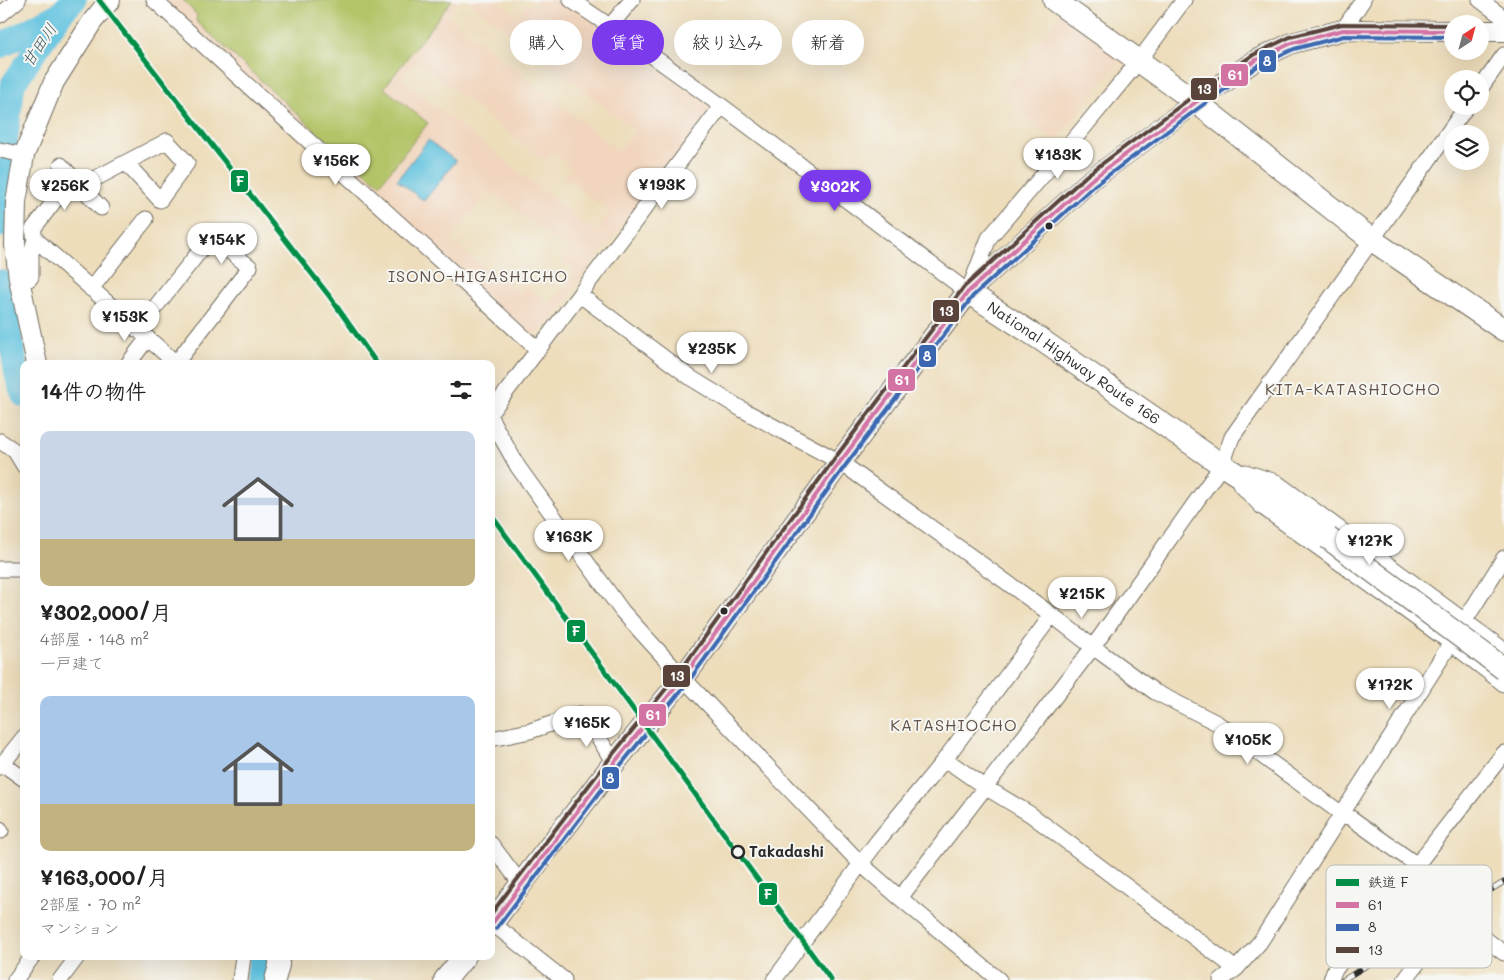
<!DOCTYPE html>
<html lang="ja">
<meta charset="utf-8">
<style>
:root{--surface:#fff;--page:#f6f6f6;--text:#222;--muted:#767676;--accent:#7c3aed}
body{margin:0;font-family:Mali,"Klee One",sans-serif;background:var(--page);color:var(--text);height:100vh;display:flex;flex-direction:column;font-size:19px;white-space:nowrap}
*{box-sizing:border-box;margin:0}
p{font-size:16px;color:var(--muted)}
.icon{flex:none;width:28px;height:28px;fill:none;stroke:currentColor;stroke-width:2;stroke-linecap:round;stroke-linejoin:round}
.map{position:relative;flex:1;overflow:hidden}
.sheet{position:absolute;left:20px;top:360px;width:475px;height:600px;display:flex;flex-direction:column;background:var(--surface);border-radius:10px;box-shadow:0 5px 20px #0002}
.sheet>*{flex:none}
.guide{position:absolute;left:510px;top:20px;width:475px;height:45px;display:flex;gap:10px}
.needle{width:32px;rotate:36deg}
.buttons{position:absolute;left:1444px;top:15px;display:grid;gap:10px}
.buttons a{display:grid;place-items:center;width:45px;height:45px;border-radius:50%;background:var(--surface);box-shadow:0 5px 20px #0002;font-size:25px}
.price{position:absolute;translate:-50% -42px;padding:0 11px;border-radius:18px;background:#fff;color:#222;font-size:16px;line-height:32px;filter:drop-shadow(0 1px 2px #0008)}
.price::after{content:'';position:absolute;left:50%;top:30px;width:15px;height:11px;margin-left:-8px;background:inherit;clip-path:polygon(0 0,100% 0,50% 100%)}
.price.active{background:var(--accent);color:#fff}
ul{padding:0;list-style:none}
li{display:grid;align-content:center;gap:10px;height:265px;padding:0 20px}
li span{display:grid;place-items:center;height:155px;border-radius:10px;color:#555}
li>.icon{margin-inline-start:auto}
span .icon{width:90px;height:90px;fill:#fffc;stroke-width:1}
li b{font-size:21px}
h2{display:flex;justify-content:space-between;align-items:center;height:60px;padding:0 20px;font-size:21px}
.pill{padding:0 18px;border-radius:22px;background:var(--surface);box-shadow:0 5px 20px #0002;font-size:18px;line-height:45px}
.pill.active{background:var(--accent);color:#fff}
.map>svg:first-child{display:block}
.built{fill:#f1d5bd;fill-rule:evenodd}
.green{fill:#b3c467;stroke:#6f7849}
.water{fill:#61c2df;stroke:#467685}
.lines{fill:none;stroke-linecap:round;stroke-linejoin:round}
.river{stroke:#61c2df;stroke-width:25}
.minor-casing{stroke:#6f695d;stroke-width:17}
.major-casing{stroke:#6f695d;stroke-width:22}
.highway-casing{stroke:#6f695d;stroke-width:24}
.minor{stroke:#fff;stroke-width:15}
.major{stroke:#fff;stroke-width:20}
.highway{stroke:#fff;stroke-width:22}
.rail-casing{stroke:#2b2b2b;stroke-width:5.5}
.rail{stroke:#f6f6f2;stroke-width:4;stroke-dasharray:11;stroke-linecap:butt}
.highway-bridge-casing{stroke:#6f695d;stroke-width:24;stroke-linecap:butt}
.highway-bridge{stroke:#fff;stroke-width:22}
.bus-1-casing{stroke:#f6f6f2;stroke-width:8}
.bus-2-casing{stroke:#f6f6f2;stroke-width:8}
.bus-3-casing{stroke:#f6f6f2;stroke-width:8}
.bus-1{stroke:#d273a4;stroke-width:4}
.bus-2{stroke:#3b67b1;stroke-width:4}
.bus-3{stroke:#59433a;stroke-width:4}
.rail-1-casing{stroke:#f6f6f2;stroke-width:9}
.rail-1{stroke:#028e46;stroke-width:5}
.bus-dot{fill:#2b2b2b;stroke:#f6f6f2;stroke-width:2}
.stop-dot{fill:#f6f6f2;stroke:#2b2b2b;stroke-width:2.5}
.labels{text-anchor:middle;stroke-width:4;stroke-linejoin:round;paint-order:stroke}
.street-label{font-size:15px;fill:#2b2b2b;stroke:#f6f6f2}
.stop-label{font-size:15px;font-weight:bold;fill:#2b2b2b;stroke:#f6f6f2;text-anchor:start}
.water-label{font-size:16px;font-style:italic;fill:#3b5861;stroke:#f6f6f2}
.neighbourhood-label{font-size:16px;letter-spacing:1px;fill:#625248;stroke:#f6f6f2}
.key{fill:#f6f6f2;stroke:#b9b9b6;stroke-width:1}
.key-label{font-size:14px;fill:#2b2b2b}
.line-badge{stroke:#f6f6f2;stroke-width:2}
.badge-label{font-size:14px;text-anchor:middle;font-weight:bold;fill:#fff}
</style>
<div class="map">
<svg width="1504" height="980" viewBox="0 0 1504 980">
<rect width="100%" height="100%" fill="#f6f6f2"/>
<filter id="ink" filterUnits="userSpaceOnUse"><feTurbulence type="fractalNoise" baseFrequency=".02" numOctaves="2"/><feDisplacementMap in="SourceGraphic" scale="10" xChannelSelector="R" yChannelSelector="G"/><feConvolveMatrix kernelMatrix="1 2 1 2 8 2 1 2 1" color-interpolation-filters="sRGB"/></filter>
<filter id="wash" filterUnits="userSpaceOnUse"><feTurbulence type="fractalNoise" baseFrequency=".0096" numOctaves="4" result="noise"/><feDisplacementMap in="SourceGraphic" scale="20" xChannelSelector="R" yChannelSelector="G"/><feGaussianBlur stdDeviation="1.12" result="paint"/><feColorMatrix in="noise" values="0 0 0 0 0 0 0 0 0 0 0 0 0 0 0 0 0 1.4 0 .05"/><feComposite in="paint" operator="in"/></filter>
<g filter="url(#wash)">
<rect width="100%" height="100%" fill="#edddbb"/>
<path class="built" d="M157 0H183L197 15 196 21 318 133 384 89 452 0H459L447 16 619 151 635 131 467 0H495L518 16 527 4 532 7 536 2 534 0H564L712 108 541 332 530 335ZM416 60 545 161 552 152 571 167 564 177 610 212 595 231 401 79ZM489 190 558 242 560 240 571 248 562 260 576 271 550 304 526 286 519 294 450 241Z
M1061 13 1117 54 1118 63 1055 141 1000 95Z"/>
<path class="green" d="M183 0H452L384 88 428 123 380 184 318 133 196 21 197 15Z"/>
<path class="water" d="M428 140 456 161 424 201 397 180Z"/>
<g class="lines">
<path class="river" d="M0 46 61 13 74 0
M0 225 6 135 13 84 61 13
M0 282 18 379 24 395
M258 980 262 956"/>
</g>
</g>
<g filter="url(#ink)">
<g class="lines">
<g class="minor-casing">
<path id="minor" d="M154 0 538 350
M571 0C708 91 837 194 968 292L989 238 1081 131 1138 62 1184 0
M1480 0 1504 18
M0 15 18 0
M610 26 632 0
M1343 30 1363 0
M1480 89 1504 55
M0 150 24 155
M61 165 101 208
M81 186 167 141 187 163 160 200 126 163
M35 239 33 229 72 178
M19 279H29L31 277V253L35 239 177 364
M91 289 146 219
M580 295 691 378 743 410 840 462 1052 615 1093 647 1155 692 1217 723 1342 814 1351 818 1417 865
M137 330 211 237 250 267 176 363
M128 364 147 339
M491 412 721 107
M491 419 518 467 622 611 683 678 861 864 900 898 999 980
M0 441 15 451 24 466
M1245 472 1276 482 1504 650
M1240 484 1261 506 1451 643 1504 684
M0 569H24
M491 739 530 731 580 714 588 720 614 763
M945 759 985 787 1030 814 1236 969
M3 764 24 779
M0 767 24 737
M0 829 1 831
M491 844 521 884
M900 898 1093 647 1222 465 1232 437 1467 106
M492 923 564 980
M15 980 33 956
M60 980 78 956
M240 980 243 956
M774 980 877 842 945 759 1052 615
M1221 980 1236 969 1260 942 1451 643 1504 558
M1331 980 1334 971 1504 753
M1405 980 1425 953 1451 937 1473 930 1504 953"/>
</g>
<g class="major-casing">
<path id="major" d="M1480 31H1504
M968 292 1091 180 1196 102 1256 60 1292 43 1343 30 1452 31
M37 364 19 279 15 245 16 202 24 155 54 82 92 22 110 0
M275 980 279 965V956"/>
</g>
<g class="highway-casing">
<g id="highway">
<path d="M1054 0 1196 102 1372 240 1504 330"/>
<path id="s1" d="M491 925 521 884 614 763 683 678 840 462 968 292 1040 339 1222 465 1271 496 1328 538"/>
<path d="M445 980 465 956"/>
</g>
</g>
<use href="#minor" class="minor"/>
<use href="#major" class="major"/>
<use href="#highway" class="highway"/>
<g class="rail-casing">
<path id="rail" d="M1343 980 1504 882"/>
</g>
<use href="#rail" class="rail"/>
<g class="highway-bridge-casing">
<path id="highway-bridge" d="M1328 538 1504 669"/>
</g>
<use href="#highway-bridge" class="highway-bridge"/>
<g class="bus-1-casing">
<path id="bus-1" d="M491 925 614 763 683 678 840 462 968 292 1091 180 1196 102 1256 60 1292 43 1343 30 1452 31"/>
</g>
<g class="bus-2-casing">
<path id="bus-2" d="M496 929 619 767 688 682 845 466 973 296 1095 185 1200 107 1259 65 1294 49 1344 36 1452 37"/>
</g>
<g class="bus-3-casing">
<path id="bus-3" d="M491 914 609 759 678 674 835 458 964 287 1087 175 1192 97 1253 55 1290 37 1342 24 1452 25"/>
</g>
<use href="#bus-1" class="bus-1"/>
<use href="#bus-2" class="bus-2"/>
<use href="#bus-3" class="bus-3"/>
<g class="rail-1-casing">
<path id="rail-1" d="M99 0 330 297 377 364
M491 515 831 980"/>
</g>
<use href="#rail-1" class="rail-1"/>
</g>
</g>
<g class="bus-dot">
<circle cx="1049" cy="226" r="4.5"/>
<circle cx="724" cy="611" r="4.5"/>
</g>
<circle class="stop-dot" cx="738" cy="852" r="6"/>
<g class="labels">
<g class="street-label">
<text dy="5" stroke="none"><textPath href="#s1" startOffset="920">National Highway Route 166</textPath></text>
</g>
<g class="stop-label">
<text x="749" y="857">Takadashi</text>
</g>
<g class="water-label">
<text transform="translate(39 45) rotate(-56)" y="6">甘田川</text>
</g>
<g class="neighbourhood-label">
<text x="478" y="282">ISONO-HIGASHICHO</text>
<text x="1353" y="395">KITA-KATASHIOCHO</text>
<text x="954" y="731">KATASHIOCHO</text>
</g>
</g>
<rect x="1326" y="865" width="166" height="103" rx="8" class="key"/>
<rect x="1336" y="879" width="23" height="7" fill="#028e46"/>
<rect x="1336" y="902" width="23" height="6" fill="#d273a4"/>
<rect x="1336" y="924" width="23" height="7" fill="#3b67b1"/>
<rect x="1336" y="947" width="23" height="6" fill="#59433a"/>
<g class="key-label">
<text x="1368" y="887">鉄道 F</text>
<text x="1368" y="910">61</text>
<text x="1368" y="932">8</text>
<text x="1368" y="955">13</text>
</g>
<g class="line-badge">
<rect x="1258" y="49" width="19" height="24" rx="5" fill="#3b67b1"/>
<rect x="1220" y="63" width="29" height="24" rx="5" fill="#d273a4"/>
<rect x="1190" y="77" width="28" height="24" rx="5" fill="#59433a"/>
<rect x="230" y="169" width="19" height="24" rx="5" fill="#028e46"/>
<rect x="932" y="299" width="28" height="24" rx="5" fill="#59433a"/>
<rect x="918" y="344" width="19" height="24" rx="5" fill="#3b67b1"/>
<rect x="887" y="368" width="29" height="24" rx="5" fill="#d273a4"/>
<rect x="566" y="619" width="20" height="24" rx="5" fill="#028e46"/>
<rect x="662" y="664" width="29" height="24" rx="5" fill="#59433a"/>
<rect x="638" y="703" width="29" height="24" rx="5" fill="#d273a4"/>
<rect x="601" y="766" width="19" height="24" rx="5" fill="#3b67b1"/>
<rect x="758" y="882" width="20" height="24" rx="5" fill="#028e46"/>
</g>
<g class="badge-label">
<text x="1267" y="66">8</text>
<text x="1235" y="80">61</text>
<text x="1204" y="94">13</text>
<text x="240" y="186">F</text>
<text x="946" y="316">13</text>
<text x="927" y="361">8</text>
<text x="902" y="385">61</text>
<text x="576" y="636">F</text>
<text x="677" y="681">13</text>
<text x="653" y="720">61</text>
<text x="610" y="783">8</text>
<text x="768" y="899">F</text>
</g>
</svg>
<div class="buttons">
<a><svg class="needle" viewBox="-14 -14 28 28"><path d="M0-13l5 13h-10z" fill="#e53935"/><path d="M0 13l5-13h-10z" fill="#767676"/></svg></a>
<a><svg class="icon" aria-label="locate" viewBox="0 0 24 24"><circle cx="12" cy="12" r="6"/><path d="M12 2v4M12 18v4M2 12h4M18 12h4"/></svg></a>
<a><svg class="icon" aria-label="layers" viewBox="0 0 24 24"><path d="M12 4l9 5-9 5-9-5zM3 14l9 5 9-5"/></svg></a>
</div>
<b class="price" style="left:1058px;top:180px">¥183K</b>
<b class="price" style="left:336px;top:186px">¥156K</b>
<b class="price" style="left:662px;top:210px">¥193K</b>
<b class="price" style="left:65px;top:211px">¥256K</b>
<b class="price active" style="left:835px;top:212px">¥302K</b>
<b class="price" style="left:222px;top:265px">¥154K</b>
<b class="price" style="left:125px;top:342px">¥153K</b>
<b class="price" style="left:712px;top:374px">¥235K</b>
<b class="price" style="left:569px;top:562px">¥163K</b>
<b class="price" style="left:1370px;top:566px">¥127K</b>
<b class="price" style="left:1082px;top:619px">¥215K</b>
<b class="price" style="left:1390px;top:710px">¥172K</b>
<b class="price" style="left:587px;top:748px">¥165K</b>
<b class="price" style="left:1248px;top:765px">¥105K</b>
<div class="guide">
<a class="pill">購入</a>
<a class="pill active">賃貸</a>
<a class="pill">絞り込み</a>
<a class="pill">新着</a>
</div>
<section class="sheet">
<h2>14件の物件<svg class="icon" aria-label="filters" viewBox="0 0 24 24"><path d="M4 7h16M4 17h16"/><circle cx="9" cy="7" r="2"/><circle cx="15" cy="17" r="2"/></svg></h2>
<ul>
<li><span style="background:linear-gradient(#c9d6e8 70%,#c2b280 0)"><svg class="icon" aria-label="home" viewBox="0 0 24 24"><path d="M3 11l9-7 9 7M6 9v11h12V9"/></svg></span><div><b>¥302,000/月</b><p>4部屋 · 148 m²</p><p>一戸建て</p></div></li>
<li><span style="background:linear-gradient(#a9c7e8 70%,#c2b280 0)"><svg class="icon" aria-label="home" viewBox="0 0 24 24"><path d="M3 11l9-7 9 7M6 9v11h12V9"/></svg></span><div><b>¥163,000/月</b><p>2部屋 · 70 m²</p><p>マンション</p></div></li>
</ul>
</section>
</div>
